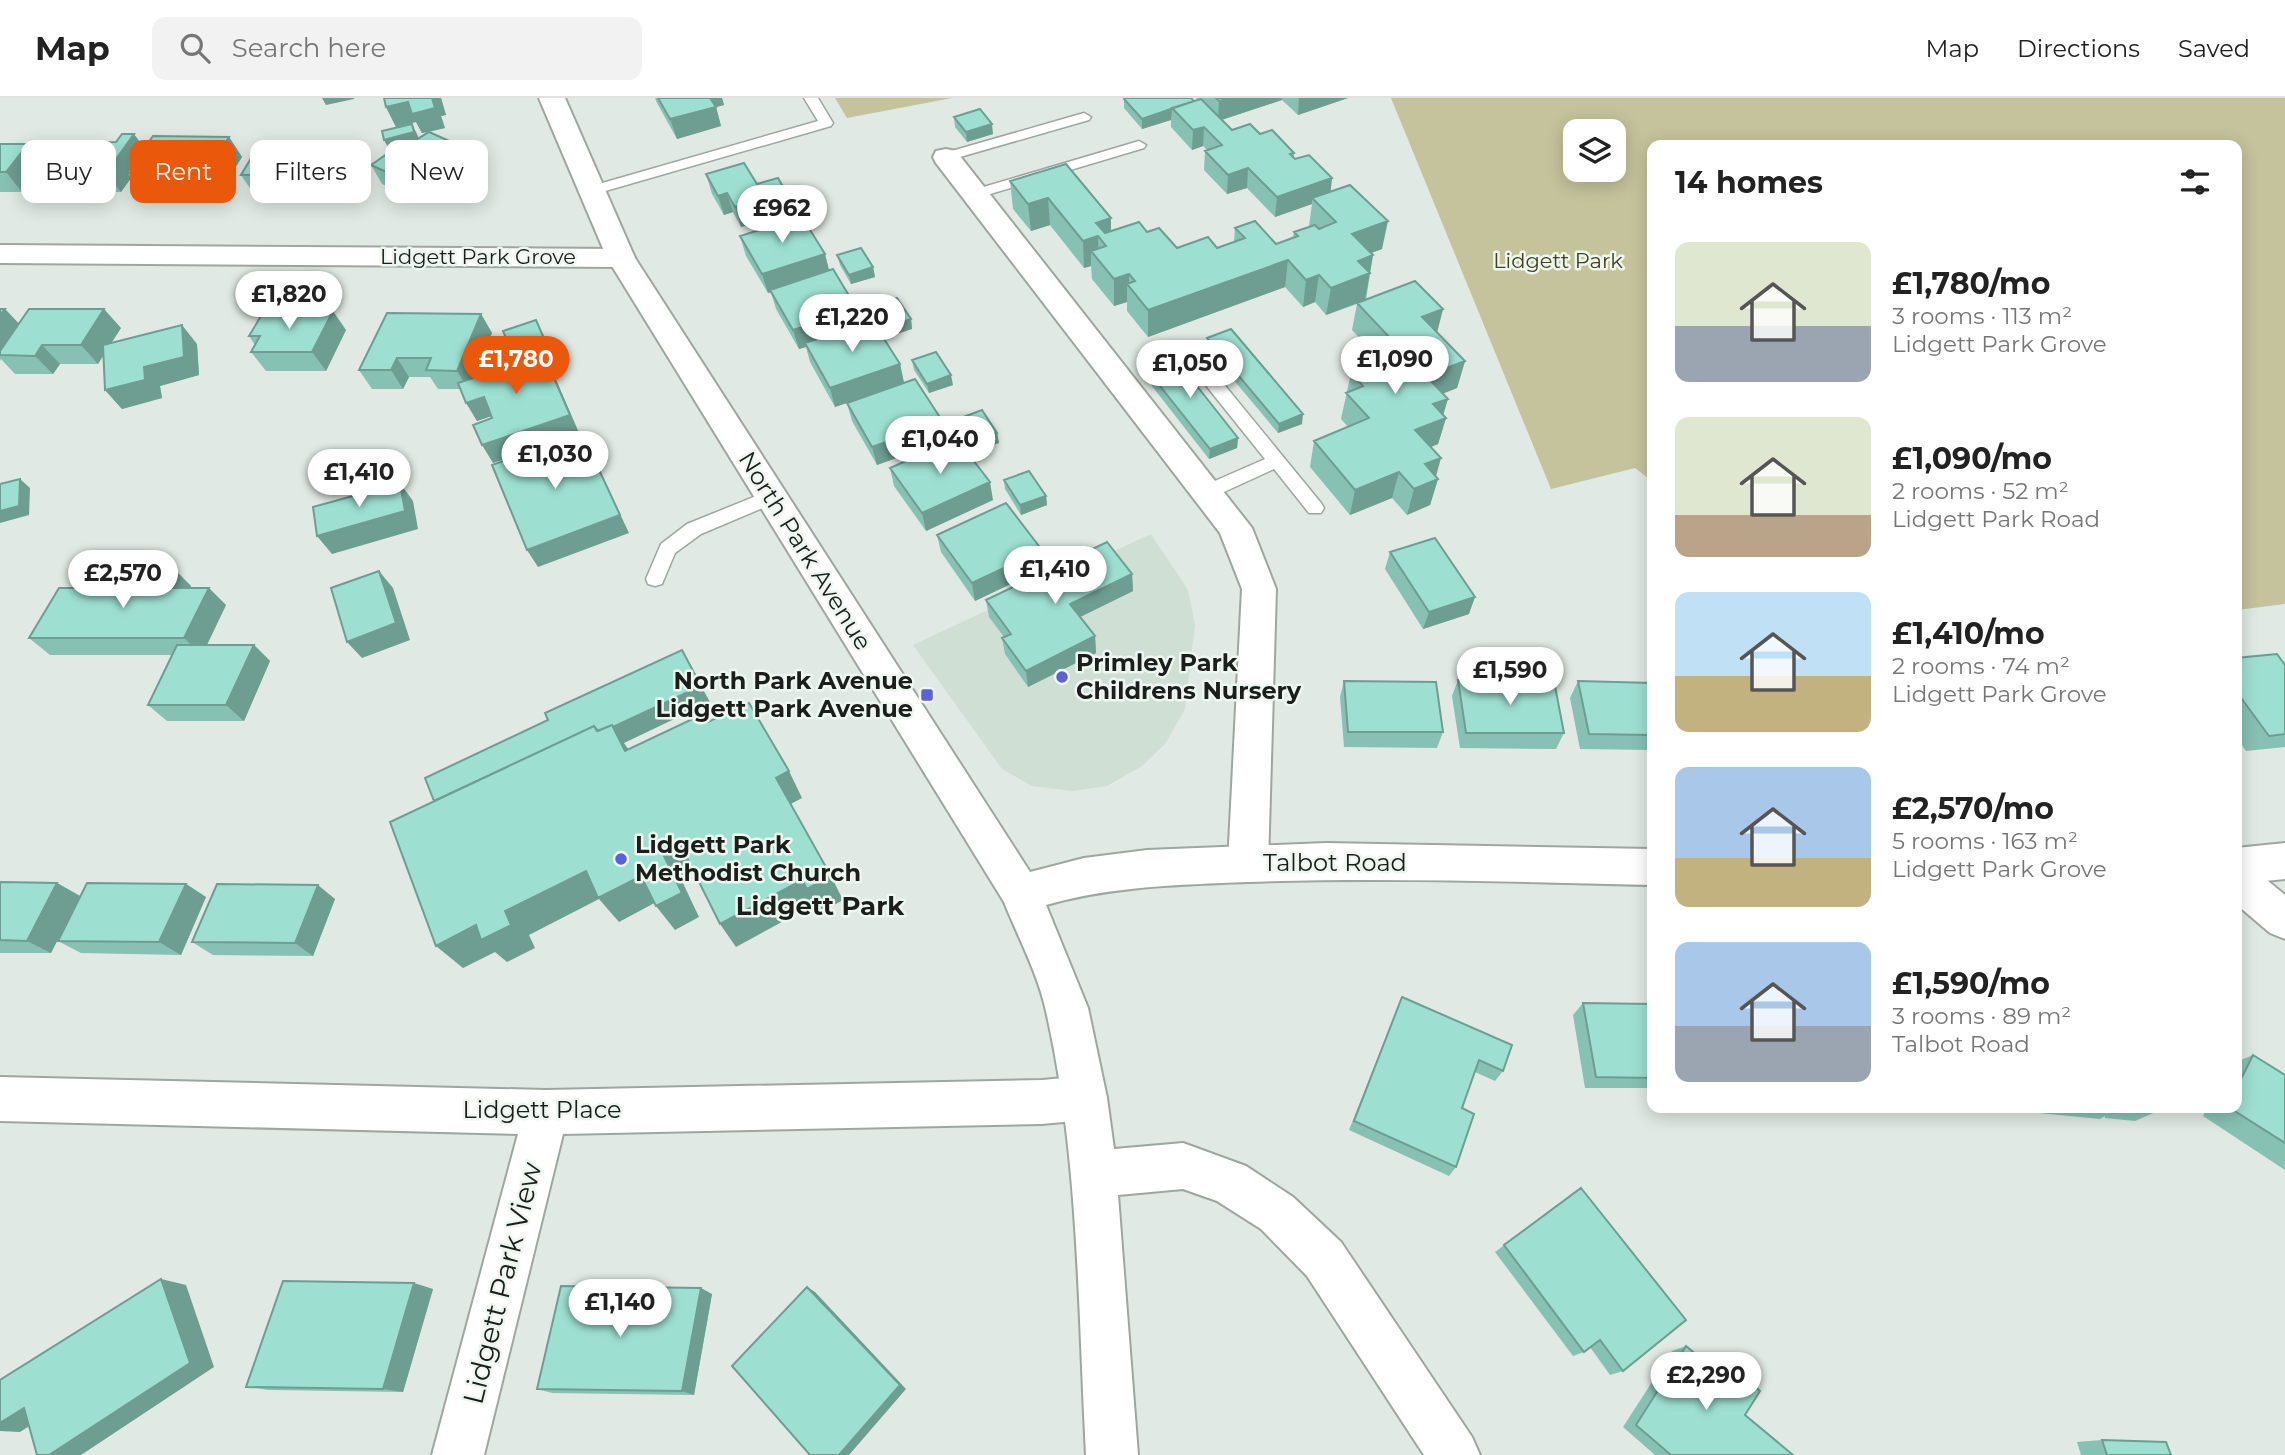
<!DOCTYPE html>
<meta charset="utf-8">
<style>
:root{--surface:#fff;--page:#f2f2f2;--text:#222;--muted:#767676;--line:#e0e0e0;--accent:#ea580c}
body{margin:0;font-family:Montserrat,sans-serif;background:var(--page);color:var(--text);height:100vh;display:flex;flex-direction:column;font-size:26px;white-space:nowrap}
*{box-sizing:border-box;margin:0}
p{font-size:23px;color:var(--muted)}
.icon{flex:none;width:38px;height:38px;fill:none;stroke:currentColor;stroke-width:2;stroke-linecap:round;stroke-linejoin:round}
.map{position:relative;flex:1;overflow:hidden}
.sheet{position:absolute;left:1647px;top:42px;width:595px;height:973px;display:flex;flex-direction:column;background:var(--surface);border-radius:14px;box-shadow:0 4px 18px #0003}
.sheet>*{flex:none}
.guide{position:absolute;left:21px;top:42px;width:665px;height:63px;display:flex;gap:14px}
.buttons{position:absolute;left:1563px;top:21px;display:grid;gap:14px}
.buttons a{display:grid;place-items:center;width:63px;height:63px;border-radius:14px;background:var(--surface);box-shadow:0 4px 18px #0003;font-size:35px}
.price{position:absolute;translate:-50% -60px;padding:0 16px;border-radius:24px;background:#fff;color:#222;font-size:23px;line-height:46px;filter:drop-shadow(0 2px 4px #0008)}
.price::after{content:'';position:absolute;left:50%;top:42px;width:21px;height:16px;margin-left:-10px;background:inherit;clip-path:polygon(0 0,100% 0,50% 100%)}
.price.on{background:var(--accent);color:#fff}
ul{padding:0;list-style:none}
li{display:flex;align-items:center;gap:21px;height:175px;padding:0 28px}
li span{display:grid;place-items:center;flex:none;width:196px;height:140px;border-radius:14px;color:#555}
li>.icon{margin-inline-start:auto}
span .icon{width:84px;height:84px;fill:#fffc;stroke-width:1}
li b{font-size:30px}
h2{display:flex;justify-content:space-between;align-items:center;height:84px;padding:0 28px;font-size:30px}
.chip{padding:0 24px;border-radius:14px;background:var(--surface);box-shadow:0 4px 18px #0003;font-size:24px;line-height:63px}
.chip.on{background:var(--accent);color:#fff}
header{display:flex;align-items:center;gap:42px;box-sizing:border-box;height:98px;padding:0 35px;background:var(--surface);border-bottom:2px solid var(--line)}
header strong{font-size:33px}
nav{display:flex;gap:38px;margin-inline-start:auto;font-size:24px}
.search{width:490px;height:63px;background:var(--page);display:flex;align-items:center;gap:18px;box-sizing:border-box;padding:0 24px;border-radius:14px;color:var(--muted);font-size:26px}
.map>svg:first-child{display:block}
.built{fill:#cfdfd3}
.green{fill:#c5c39b;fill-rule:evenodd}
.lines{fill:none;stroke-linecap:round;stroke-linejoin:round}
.service-casing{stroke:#9ea6a0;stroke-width:3}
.minor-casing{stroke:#9ea6a0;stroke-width:4}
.tertiary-casing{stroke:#9ea6a0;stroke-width:4}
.service{fill:#fff;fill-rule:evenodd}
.minor{fill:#fff;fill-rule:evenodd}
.tertiary{fill:#fff;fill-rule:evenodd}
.wall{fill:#87c1b4}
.shaded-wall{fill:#6e9d92}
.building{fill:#9de0d1;stroke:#6e9d92;stroke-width:2}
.poi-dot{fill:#5c61d9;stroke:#edf7f0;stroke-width:2.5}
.labels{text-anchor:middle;stroke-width:5;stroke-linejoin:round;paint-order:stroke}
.far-street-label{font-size:21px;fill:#1b1e1c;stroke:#edf7f0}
.far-park-label{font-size:21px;fill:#454118;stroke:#edf7f0}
.street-label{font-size:24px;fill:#1b1e1c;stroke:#edf7f0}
.poi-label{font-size:24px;font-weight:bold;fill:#1b1e1c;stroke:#edf7f0;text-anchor:start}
.neighbourhood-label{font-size:26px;font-weight:bold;fill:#1b1e1c;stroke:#edf7f0}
.near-street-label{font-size:28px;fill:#1b1e1c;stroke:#edf7f0}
</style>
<header>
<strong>Map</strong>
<div class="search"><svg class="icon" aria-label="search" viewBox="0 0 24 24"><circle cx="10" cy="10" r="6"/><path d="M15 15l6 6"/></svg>Search here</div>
<nav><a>Map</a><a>Directions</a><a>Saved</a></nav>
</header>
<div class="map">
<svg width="2285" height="1357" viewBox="0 0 2285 1357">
<rect width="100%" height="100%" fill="#e0e9e3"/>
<path class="built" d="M1151 436 1188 492 1195 527 1185 611 1165 646 1142 668 1107 688 1073 693 1032 688 1002 671 913 547Z"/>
<path class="green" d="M835 0H952L847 20Z
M1391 0H2285V506L2237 512 2236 47H1652V383L1635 370 1551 391ZM1575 33H1614V72H1575Z"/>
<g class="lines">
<g class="service-casing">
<path id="service" d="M804 0H818L833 25 831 28 595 96 590 98 582 93 585 90 818 23Z
M1084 15 1091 19 1089 22 946 63 939 59 941 56Z
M1139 43 1146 47 1144 50 980 99 975 101 967 96 970 93Z
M1198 260 1204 262 1321 405 1324 410 1321 415H1309L1274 371 1213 399H1201L1198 394 1201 389 1265 361 1192 270 1190 266 1192 262Z
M771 392 777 394 780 399 777 404 701 436 675 455 662 486 655 488 648 486 646 481 661 446 687 426Z"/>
</g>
<g class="minor-casing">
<path id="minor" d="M946 51 956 53 1252 430 1276 491 1268 766 1262 779 1248 784 1234 779 1228 766 1242 491 1220 435 936 65 933 59 936 53Z
M0 147 621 151 631 153 635 160 631 167 621 169 0 165Z
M2236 763 2250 768 2285 797V841L2270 835 2236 806Z
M1085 978 1101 984 1107 1000 1101 1016 1085 1022 1042 1026 563 1036 484 1357H432L518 1036 0 1023V979L546 992 1042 982Z"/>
</g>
<g class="tertiary-casing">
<path id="tertiary" d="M539 0H565L635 160 1030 774 1084 760 1147 752 1326 745 1652 751V787C1517 784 1382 779 1247 784 1179 787 1112 788 1046 807L1088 910 1107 1000 1114 1051 1183 1045 1246 1068 1293 1099 1341 1144 1472 1339 1480 1357H1424L1307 1178 1261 1131 1217 1103 1183 1091 1118 1097 1138 1357H1086C1078 1209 1079 1058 1046 913 1038 876 1018 839 1004 804L607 160Z
M2285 745V781L2236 786V750Z"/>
</g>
<use href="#service" class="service"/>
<use href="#minor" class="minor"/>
<use href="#tertiary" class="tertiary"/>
</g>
<path class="wall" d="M384 0H441L446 17 441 18 445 30 429 34 453 54 471 77 461 83 464 88 446 100 419 86 403 96 382 86 371 67 390 58 407 48 390 52 384 42 412 26 418 40 428 34 422 35 416 24 396 29 386 9Z
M655 0H722L724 7 716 9 721 28 677 41 657 5Z
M1196 0H1348L1298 17 1282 2 1222 22 1232 32 1260 36 1294 55V60L1295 61 1332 80 1330 94 1382 151 1371 155 1373 157 1366 202 1443 211 1437 235 1465 263 1457 290 1443 295V317L1446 320 1438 346 1431 349 1436 379 1438 381 1430 407 1407 417 1392 400 1350 417 1310 369 1314 343 1348 329 1341 321 1351 275 1377 272 1386 269 1352 232 1357 206 1326 217 1315 204 1303 209 1285 189 1148 239 1127 213V204L1114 208 1092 181 1091 168 1084 170 1050 127 1031 133 1013 111 1010 83 1066 66 1111 133 1147 134 1177 150H1217L1234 144 1235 130 1276 146 1293 139 1294 134 1310 129 1309 128 1312 106 1275 119 1247 90 1227 96 1204 72 1205 53 1207 52 1203 48 1192 52 1171 29V22L1142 31 1124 10V1L1194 3 1198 2Z
M954 19 993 36 967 44 955 29Z
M229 39 242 59 220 94 142 95 131 80 121 94 43 95 32 81 22 94H0V46L39 59 144 51Z
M349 47 360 66 358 70 363 79 354 94 254 96 241 77Z
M706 76 757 86 796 121 825 156 829 173 857 211 861 226 900 266 904 285 946 342 877 367 852 323 847 305 859 301 835 309 810 264 806 249 799 251 776 211 771 194 768 195 746 158 740 138 769 129 765 122 741 129 733 114 724 117 712 96Z
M837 157 873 169 875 179 851 186 840 167Z
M872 209 911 221 912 231 887 239 874 219Z
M0 211H5L19 226 121 230 111 245 197 246 199 277 160 288 162 300 122 311 105 292 103 257 98 266H60L53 276H15L1 261 0 263Z
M481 216 492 235 473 280 501 271 536 222 551 255 544 257 553 275 579 335 493 365 491 318 477 323 461 291H438L430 279H409L403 291H372L359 272Z
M346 232 326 273H266L251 254 255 247 249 238Z
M1207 240 1302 326 1278 335 1207 250Z
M912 262 953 287 929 295 914 272Z
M1141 264 1238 340 1237 350 1209 361 1141 274Z
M958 321 997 335 999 345 974 353 959 330Z
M890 370 993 402 926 433 894 388Z
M1004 382 1046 398 1047 407 1021 417 1005 391Z
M937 437 1042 452 1044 470 975 503 941 454Z
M1390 454 1469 516 1423 531 1385 471Z
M174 471 191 488V490L226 507 207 547H254L270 563 244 623H167L148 607 172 557H50L29 540 120 490Z
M1132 476 1133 493 1080 519 1095 538 1096 555 1028 589 1005 556 1002 540 1004 539 989 519 986 502Z
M2236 560 2285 567V649L2246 653 2236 639Z
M1458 582 1564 635 1556 651 1460 650 1452 598Z
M1344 583 1443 634 1437 650 1344 649 1340 599Z
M1578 583 1652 585V652L1580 651 1570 600Z
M0 784 57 785 80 798 51 855H0Z
M186 786 206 799 181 857 81 855 58 843Z
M335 801 313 858 213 857 192 844Z
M1402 899 1503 973 1495 983 1475 974 1462 1010 1456 1069 1449 1078 1349 1032 1397 911Z
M1583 905 1652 906V990H1585L1573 917Z
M2253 957 2285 977V1072L2203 1018 2207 1010H2236V964Z
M2038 1010H2157L2158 1013 2135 1023 2105 1020V1018L2100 1021 2039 1015Z
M1581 1090 1623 1273 1610 1277 1590 1249 1584 1254 1573 1258 1495 1154Z
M433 1191 403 1294 269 1292 246 1289Z
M712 1196 694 1297 552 1295 537 1291Z
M1686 1248 1704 1263 1719 1259 1745 1317 1793 1357H1655L1623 1329 1672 1253Z
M2102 1342 2171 1357H2081L2077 1344Z"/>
<path class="shaded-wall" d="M322 0H354V1L326 7Z
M432 0H441L446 17 441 18 445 30 422 35 416 24 396 29 386 9Z
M707 0H722L724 7 716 9 721 28 677 41 670 21Z
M1230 0H1282V2L1218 23 1219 3Z
M1299 0H1348L1298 17Z
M1172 12 1171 22 1142 31V21Z
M412 26 417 36 420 44 390 52 384 42Z
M992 26 993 36 967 44 966 34Z
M1204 29 1203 48 1192 52 1193 32Z
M134 36 148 55 127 75 131 80 121 94 106 75Z
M229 39 242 59 220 94 206 75Z
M447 42 457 61 461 58 471 77 461 83 464 88 446 100 436 80 440 47Z
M28 46 44 65 27 75 32 81 22 94 6 74Z
M349 47 360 66 358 70 363 79 354 94 343 75 342 60Z
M409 67 419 86 403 96 393 77Z
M1248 70 1247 90 1227 96 1228 77Z
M1332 80 1330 100H1312V106L1275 119 1277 99Z
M727 95 733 114 724 117 718 98Z
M1048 100 1050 127 1031 133 1028 106Z
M759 102 765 122 741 129 735 109Z
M792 104 797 123 771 132 765 112Z
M1111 120V147L1106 148 1098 138 1099 163 1091 153V168L1084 170 1083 143 1096 125Z
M1388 123 1382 151 1347 164 1352 136Z
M825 156 830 176 770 192 771 194 768 195 762 176Z
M1373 157 1365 202 1326 217 1331 190 1358 163Z
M1288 162 1285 189 1148 239V212Z
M873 169 875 179 851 186 849 177Z
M1129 176V189L1127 186V204L1114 208V181Z
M1319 177 1315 204 1303 209 1306 182Z
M5 211 23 230 0 257V217Z
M104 211 121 230 98 266 81 247Z
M857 211 862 230 805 245 806 249 799 251 793 232Z
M1443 211 1436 238 1422 219Z
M333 213 346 232 326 273 312 254Z
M481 216 492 235 468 291 457 273Z
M911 221 912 231 887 239 885 230Z
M536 222 551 255 544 257 553 275 579 335 493 365 482 347 519 265Z
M182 227 197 246 199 277 160 288 162 300 122 311 105 292 144 269Z
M42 247 60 266 53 276 35 258Z
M397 260 409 279 403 291 391 272Z
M1465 263 1457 290 1420 305 1426 278Z
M900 266 904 285 835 309 830 290Z
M951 277 953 287 929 295 927 286Z
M484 299 495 317 477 323 466 305Z
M1448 301 1442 321 1446 320 1438 346 1409 358 1415 332 1433 306Z
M1303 316 1302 326 1278 335 1279 326Z
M943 324 946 342 877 367 872 349Z
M582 335 629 435 538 469 527 452Z
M997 335 999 345 974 353 973 344Z
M1238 340 1237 350 1209 361 1210 351Z
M1441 360 1435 382 1438 381 1430 407 1407 417 1414 391 1425 366Z
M1399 374 1392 400 1350 417 1355 392Z
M20 381 30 390 29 417 0 425V413Z
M990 384 993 402 926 433 922 415Z
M400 385 413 403 418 431 332 456 317 438Z
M1046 398 1047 407 1021 417 1020 407Z
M1042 452 1044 470 975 503 972 485Z
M174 471 191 488 182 507 164 490Z
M379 473 393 490 410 542 362 560 347 544Z
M1132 476 1133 493 1072 523 1070 506Z
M209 490 226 507 202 557 184 540Z
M1475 499 1469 516 1423 531 1429 514Z
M1095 538 1096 555 1028 589 1026 573Z
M254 547 270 563 244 623 226 607Z
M701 588 710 604 624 645 631 655 437 712Z
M789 673 802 700 789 707 776 680Z
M681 748 698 773 681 781 699 819 675 832 656 808 663 756Z
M586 773 641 778 660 802 619 824 599 801 529 837 535 850 507 864 495 854 463 870 436 848Z
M831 778 843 802 820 815 815 806 736 849 720 826 802 782Z
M57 785 80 798 51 855 27 843Z
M186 786 206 799 181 857 159 844Z
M318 787 335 801 313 858 295 845Z
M161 1181 186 1187 214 1269 81 1357H49Z
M414 1185 433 1191 403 1294 383 1291Z
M807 1189 815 1194 906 1291 849 1357H839Z
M701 1190 712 1196 694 1297 682 1293Z
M24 1310 53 1313 20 1334 0 1333V1325Z"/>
<path class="building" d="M384 0H432L435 10 412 16 408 4 386 9Z
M658 0H710L716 9 670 21Z
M1125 0H1191L1194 3 1142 21 1124 1Z
M1216 0H1230L1219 3Z
M1201 1 1232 32 1250 26 1260 36 1272 32 1294 55 1290 56 1295 61 1309 57 1332 80 1277 99 1248 70 1228 77 1205 53 1222 47 1204 29 1193 32 1172 10Z
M980 11 992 26 966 34 954 19Z
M412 26 414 34 384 42 382 33Z
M429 34 447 42 440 47 461 58 448 66 454 69 436 80 409 67 393 77 371 67 387 56 390 58Z
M122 36H134L106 75H27L50 45 116 44Z
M153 38 229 39 206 75H127Z
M0 46H28L6 74H0Z
M259 47H349L342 60 352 59 343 75 241 77Z
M744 65 757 86 778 80 792 104 765 112 759 102 735 109 727 95 718 98 706 76Z
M1066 66 1111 120 1096 125 1105 135 1139 124 1147 134 1159 130 1177 150 1208 139 1217 150 1245 140 1235 130 1255 123 1276 146 1298 138 1294 134 1315 127 1319 131 1336 124 1312 100 1350 87 1388 123 1352 136 1373 157 1358 163 1370 175 1331 190 1319 177 1306 182 1288 162 1148 212 1127 186 1135 183 1129 176 1114 181 1091 153 1106 148 1098 138 1083 143 1048 100 1028 106 1010 83Z
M802 119 825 156 762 176 740 138Z
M861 150 873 169 849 177 837 157Z
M833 171 857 211 793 232 770 192Z
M1415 183 1443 211 1422 219 1465 263 1426 278 1448 301 1433 306 1446 320 1415 332 1441 360 1425 366 1438 381 1414 391 1399 374 1355 392 1314 343 1369 320 1346 295 1363 288 1351 275 1372 267 1377 272 1409 260 1357 205Z
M897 200 911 221 885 230 872 209Z
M0 211H5L0 217Z
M29 211H104L81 247H42L35 258 0 257V253Z
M264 213H333L312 254H251L260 238H249Z
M387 215 481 216 457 273 426 272 431 260H397L391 272H359Z
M536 222 546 245 529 251 528 249 512 254 503 233Z
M872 222 900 266 830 290 805 245Z
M182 227 184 259 144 269 145 282 105 292 103 247Z
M1231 231 1303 316 1279 326 1207 240Z
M528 249 532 260 544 257 570 317 482 347 473 327 492 320 488 309 484 299 466 305 458 285 501 271 496 259Z
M936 254 951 277 927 286 912 262Z
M1170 254 1238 340 1210 351 1141 264Z
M915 281 943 324 872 349 847 305Z
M982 312 997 335 973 344 958 321Z
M582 335 620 417 527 452 492 367Z
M957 341 990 384 922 415 890 370Z
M1029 373 1046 398 1020 407 1004 382Z
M20 381 19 408 0 413V386Z
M400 385 405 413 317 438 313 409Z
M1006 405 1042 452 972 485 937 437Z
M1435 440 1475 499 1429 514 1390 454Z
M1107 444 1132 476 1070 506 1095 538 1026 573 1002 540 1011 536 986 502Z
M131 471H174L164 490H209L184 540H29L59 490H120Z
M379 473 396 525 347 544 331 490Z
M177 547H254L226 607H148Z
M682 552 701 588 613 629 612 627 598 633 594 628 434 703 425 680 548 622 545 615Z
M2277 556 2285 567V636L2269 638 2236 593V560Z
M1458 582 1554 583 1564 635H1466Z
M1344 583 1436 584 1443 634H1348Z
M1578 583 1652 585V637L1589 636Z
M749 605 789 673 776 680 831 778 807 791 802 782 720 826 681 748 663 756 682 795 656 808 641 778 598 800 586 773 505 813 511 827 481 842 476 827 436 848 390 724 594 628 597 633 612 627 625 653 703 616 708 624Z
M0 784 57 785 27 843 0 842Z
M87 785 186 786 159 844 58 843Z
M217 786 318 787 295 845 192 844Z
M1402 899 1512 947 1503 973 1479 962 1462 1010 1474 1016 1456 1069 1354 1023Z
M1583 905 1652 906V980L1596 979Z
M2253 957 2285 977V1045L2230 1010H2236V991Z
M2128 1010H2157L2158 1013Z
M1581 1090 1686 1222 1623 1273 1600 1242 1584 1254 1504 1147Z
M161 1181 190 1265 49 1357H37L24 1310 0 1325V1282Z
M283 1183 414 1185 383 1291 246 1289Z
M561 1188 701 1190 682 1293 537 1291Z
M807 1189 900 1287 839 1357H810L732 1268Z
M1686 1248 1712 1270 1719 1259 1760 1293 1745 1317 1793 1357H1671L1636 1327Z
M2102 1342 2166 1344 2171 1357H2107Z"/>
<g class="poi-dot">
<circle cx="1062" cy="579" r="7"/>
<rect x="920" y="590" width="14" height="14" rx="3.5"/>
<circle cx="621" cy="761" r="7"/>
</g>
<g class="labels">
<g class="far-street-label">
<text x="478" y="166">Lidgett Park Grove</text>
</g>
<g class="far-park-label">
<text x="1558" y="170">Lidgett Park</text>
</g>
<g class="street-label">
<text transform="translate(805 453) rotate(58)" y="8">North Park Avenue</text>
<text x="1335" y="773">Talbot Road</text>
<text x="542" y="1020">Lidgett Place</text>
</g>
<g class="poi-label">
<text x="1076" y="573">Primley Park<tspan x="1076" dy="28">Childrens Nursery</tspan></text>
<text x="913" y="591" text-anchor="end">North Park Avenue<tspan x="913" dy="28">Lidgett Park Avenue</tspan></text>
<text x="635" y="755">Lidgett Park<tspan x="635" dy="28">Methodist Church</tspan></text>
</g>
<g class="neighbourhood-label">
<text x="820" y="817">Lidgett Park</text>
</g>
<g class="near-street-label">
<text transform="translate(502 1185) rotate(-76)" y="10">Lidgett Park View</text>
</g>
</g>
</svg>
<div class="buttons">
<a><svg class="icon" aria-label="layers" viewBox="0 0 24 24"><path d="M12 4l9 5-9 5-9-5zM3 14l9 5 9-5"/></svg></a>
</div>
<b class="price" style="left:782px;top:147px">£962</b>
<b class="price" style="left:289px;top:233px">£1,820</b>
<b class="price" style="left:852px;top:256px">£1,220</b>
<b class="price on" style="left:516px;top:298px">£1,780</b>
<b class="price" style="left:1395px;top:298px">£1,090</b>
<b class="price" style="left:1190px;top:302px">£1,050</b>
<b class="price" style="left:940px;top:378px">£1,040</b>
<b class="price" style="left:555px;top:393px">£1,030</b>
<b class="price" style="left:359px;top:411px">£1,410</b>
<b class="price" style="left:1055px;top:508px">£1,410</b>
<b class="price" style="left:123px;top:512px">£2,570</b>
<b class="price" style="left:1510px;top:609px">£1,590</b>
<b class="price" style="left:620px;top:1241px">£1,140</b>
<b class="price" style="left:1706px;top:1314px">£2,290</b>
<div class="guide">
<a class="chip">Buy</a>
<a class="chip on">Rent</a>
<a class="chip">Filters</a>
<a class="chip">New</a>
</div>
<section class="sheet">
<h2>14 homes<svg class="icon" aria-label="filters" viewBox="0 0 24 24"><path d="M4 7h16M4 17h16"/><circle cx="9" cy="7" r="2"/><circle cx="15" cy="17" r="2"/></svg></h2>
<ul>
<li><span style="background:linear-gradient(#dfe7d0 60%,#9aa5b1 0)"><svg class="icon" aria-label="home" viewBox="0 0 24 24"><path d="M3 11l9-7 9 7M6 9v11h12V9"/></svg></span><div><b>£1,780/mo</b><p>3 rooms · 113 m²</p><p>Lidgett Park Grove</p></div></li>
<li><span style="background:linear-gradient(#dfe7d0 70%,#b9a48a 0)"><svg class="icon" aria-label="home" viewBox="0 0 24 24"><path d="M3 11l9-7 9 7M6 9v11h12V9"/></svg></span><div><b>£1,090/mo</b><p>2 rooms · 52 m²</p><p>Lidgett Park Road</p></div></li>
<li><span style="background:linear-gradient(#bfe0f5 60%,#c2b280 0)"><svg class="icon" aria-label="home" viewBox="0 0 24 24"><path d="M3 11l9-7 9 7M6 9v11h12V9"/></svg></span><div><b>£1,410/mo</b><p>2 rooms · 74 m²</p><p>Lidgett Park Grove</p></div></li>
<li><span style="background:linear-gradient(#a9c7e8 65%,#c2b280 0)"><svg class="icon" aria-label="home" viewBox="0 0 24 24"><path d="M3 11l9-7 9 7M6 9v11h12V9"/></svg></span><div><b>£2,570/mo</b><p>5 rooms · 163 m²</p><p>Lidgett Park Grove</p></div></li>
<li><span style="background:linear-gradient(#a9c7e8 60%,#9aa5b1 0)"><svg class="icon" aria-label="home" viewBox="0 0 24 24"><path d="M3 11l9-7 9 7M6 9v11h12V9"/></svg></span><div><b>£1,590/mo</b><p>3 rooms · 89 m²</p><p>Talbot Road</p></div></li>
</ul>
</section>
</div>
